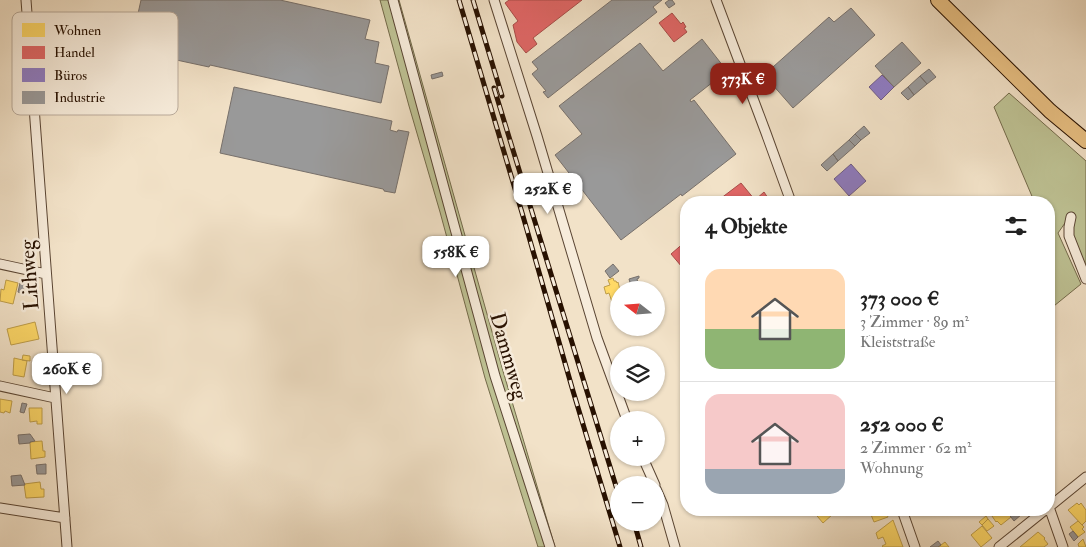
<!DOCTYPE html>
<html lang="de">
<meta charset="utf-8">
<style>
:root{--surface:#fff;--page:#f6f6f6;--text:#222;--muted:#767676;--line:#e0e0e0;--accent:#8f2418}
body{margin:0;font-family:"IM FELL Double Pica",serif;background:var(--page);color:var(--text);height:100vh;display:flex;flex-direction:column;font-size:19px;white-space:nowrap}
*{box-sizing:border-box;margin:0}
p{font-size:16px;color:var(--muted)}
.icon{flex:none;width:28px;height:28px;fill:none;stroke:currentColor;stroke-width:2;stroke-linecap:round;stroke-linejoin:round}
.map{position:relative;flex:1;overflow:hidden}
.drawer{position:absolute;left:680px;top:196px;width:375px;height:320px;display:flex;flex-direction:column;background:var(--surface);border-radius:20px;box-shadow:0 1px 4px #0004}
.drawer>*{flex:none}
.needle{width:32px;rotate:287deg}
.controls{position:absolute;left:610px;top:281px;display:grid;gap:10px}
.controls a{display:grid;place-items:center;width:55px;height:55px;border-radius:50%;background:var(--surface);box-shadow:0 1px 4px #0004;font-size:25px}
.price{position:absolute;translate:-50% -42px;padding:0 11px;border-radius:10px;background:#fff;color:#222;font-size:16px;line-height:32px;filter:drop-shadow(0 1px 2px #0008)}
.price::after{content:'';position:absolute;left:50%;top:30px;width:15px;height:11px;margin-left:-8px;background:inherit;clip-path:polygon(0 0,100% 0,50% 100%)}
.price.on{background:var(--accent);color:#fff}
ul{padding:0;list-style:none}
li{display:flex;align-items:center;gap:15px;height:125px;padding:0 25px}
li+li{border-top:1px solid var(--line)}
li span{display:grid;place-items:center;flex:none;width:140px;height:100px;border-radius:15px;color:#555}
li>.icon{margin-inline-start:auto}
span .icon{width:60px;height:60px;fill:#fffc;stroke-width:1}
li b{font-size:21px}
h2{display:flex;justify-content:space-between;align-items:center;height:60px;padding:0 25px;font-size:21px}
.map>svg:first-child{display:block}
.green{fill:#bec294;stroke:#736a4a}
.homes{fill:#ffd966;stroke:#be9d48}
.shops{fill:#e06666;stroke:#a94c48}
.offices{fill:#8e7cc3;stroke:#6f5c89}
.industry{fill:#999;stroke:#77706b}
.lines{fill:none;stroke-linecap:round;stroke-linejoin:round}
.street-casing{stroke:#5a4533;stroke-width:11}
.primary-casing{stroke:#281101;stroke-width:16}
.street{stroke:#f7ecdb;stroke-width:9}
.primary{stroke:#e9c184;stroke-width:14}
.rail-casing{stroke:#281101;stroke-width:5}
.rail{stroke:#f7ecdb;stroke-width:3;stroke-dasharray:9;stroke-linecap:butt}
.labels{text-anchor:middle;stroke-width:5;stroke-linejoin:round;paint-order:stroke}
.street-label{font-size:21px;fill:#281101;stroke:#f7ecdb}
.key{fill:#f7ecdb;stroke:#b9aa9a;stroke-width:1}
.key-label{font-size:14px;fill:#281101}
</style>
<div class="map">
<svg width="1086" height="547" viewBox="0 0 1086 547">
<rect width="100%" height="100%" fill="#f2e2c8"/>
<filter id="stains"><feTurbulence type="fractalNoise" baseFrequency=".004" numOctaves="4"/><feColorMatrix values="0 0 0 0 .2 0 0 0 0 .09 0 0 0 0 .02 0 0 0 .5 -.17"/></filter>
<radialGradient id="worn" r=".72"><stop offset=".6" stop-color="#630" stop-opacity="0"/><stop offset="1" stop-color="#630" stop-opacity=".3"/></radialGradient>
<path class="green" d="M380 0H399L503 371 555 547H538L485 378 440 212 409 106Z
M1009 93 1086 161V272L1065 223 1058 233 1081 284 1049 310V202H1032L1034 201 994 107Z"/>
<path class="homes" d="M613 278 614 281H616L617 283 618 282 620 290H619V307L615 309 614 305H613L609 293 606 294 604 287 610 285 608 280Z
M6 280 18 283 13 304 0 301 1 289 4 290Z
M35 322 39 339 11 345 7 329Z
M23 355 30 356V361L22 360Z
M14 358 27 361 24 377 13 375Z
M0 399 12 401 10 413 5 411 4 413 0 412Z
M29 408H42V424H37V421L30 422Z
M42 441 43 451H45V457L31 459 30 442Z
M40 482 41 489H44V497L26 498 24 484Z
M1077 503 1079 505 1081 503 1086 510V521L1082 525 1068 510Z
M812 510H829L833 514 823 523Z
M869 510H885L888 517 874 522Z
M994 510H1005L1011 517 1001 525 997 521 996 522 990 513Z
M986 516 988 519 982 525 979 522Z
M988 519 994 526 987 531 982 525Z
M893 520 903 547H883L882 546 886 544 883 537 878 539 876 533Z
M1078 521 1084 527 1082 529 1085 532 1078 537 1070 527Z
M982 526 992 538 981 547 971 535Z
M1038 532 1045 538 1044 539 1048 544 1044 547H1020Z
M1083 539 1086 547H1079L1078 544Z
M945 542 949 547H938L941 545Z"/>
<path class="shops" d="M509 0H582L533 38 537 44 526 53 517 42 513 25 518 21 505 3Z
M672 13 681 24 683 22 686 27 684 28 687 32 674 42 659 23Z
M741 183 755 200 764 192 768 198 762 202H716Z
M686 241V263L682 267 671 254Z"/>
<path class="offices" d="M882 75 894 87 881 100 869 87Z
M851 164 866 181 849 196 834 179Z"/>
<path class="industry" d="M141 0H280L370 20 365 39 379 42 375 63 389 66 381 103 210 65 209 67 130 50Z
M612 0H662L653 7 657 12 548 98 543 92 546 91 532 74 538 69 532 62Z
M669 0H672L675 4 669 8 665 3Z
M851 8 875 35 793 108 764 75 829 17 834 22Z
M702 39 727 71 690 100 691 102 694 100 736 154 682 196 681 194 621 240 555 155 582 134 559 106 640 43 663 71Z
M902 42 921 63 894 87 875 66Z
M929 69 936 77 927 84 920 76Z
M442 72 443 76 432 79 431 75Z
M920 76 927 84 914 95 908 87Z
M234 87 392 121 390 130 397 132 398 130 409 132 395 193 384 191V190L383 189 220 153Z
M908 87 914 95 908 100 901 93Z
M864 126 870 133 861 140 855 134Z
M855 134 861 140 855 146 849 140Z
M849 140 855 146 838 161 833 154Z
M833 154 838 161 827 171 821 165Z
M613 264 619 271 610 278 605 271Z
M639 276V278L637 279 640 290H632L629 279Z
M20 283 25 284 23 294 18 292Z
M22 403 27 404 24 413 20 412Z
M30 434 35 441 30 442V443L19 444 18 435Z
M46 464V474H37L36 465Z
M21 475 25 485 12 486 11 476Z
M1010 510H1018L1022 514 1014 521 1007 512Z
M1073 531 1078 537 1074 541 1069 534Z
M938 541 941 545 938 547H930Z"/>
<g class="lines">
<g class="street-casing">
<path id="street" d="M26 0 67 547
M393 0 495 376 550 547
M494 0 537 136 597 338 627 420
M716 0 766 133 791 202
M1071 217 1069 227V236L1086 279
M0 264 46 274
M0 386 55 398
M643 458 655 485
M656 489 663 505 675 547
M1049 507 1086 477
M1049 507 1063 547
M0 508 65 518
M902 510 915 547
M999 547 1045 510"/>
</g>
<g class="primary-casing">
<path id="primary" d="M938 0 1050 111 1086 141"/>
</g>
<use href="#street" class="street"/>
<use href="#primary" class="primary"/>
<g class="rail-casing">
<path id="rail" d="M459 0 523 216 573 391 620 547
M473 0 502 96
M494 88 619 496
M634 522 641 547"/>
</g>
<use href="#rail" class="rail"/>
</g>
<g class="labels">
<g class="street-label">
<text transform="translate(29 275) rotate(-94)" y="7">Lithweg</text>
<text transform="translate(509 356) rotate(74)" y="7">Dammweg</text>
</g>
</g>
<rect x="12" y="12" width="166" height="103" rx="8" class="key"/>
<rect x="22" y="23" width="23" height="14" fill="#ffd966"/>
<rect x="22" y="46" width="23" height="13" fill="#e06666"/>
<rect x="22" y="68" width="23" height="14" fill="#8e7cc3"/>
<rect x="22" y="91" width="23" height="13" fill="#999"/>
<g class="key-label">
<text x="54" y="35">Wohnen</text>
<text x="54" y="57">Handel</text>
<text x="54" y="80">Büros</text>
<text x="54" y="102">Industrie</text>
</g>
<rect width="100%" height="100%" filter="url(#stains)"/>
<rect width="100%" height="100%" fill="url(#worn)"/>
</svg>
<div class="controls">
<a><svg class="needle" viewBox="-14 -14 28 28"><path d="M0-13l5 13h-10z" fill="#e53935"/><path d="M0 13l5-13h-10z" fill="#767676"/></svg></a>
<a><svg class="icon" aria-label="layers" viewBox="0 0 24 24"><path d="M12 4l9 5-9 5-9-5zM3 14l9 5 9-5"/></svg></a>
<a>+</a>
<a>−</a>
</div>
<b class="price on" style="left:743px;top:105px">373K €</b>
<b class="price" style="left:548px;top:215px">252K €</b>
<b class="price" style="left:456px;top:278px">558K €</b>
<b class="price" style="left:67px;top:395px">260K €</b>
<section class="drawer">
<h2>4 Objekte<svg class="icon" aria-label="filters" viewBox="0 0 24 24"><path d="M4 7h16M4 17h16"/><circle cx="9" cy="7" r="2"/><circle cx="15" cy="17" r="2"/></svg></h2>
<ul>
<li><span style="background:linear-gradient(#ffd9b3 60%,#8fb573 0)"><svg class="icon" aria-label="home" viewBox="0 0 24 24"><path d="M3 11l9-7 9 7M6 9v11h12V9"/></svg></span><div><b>373 000 €</b><p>3 Zimmer · 89 m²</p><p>Kleiststraße</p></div></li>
<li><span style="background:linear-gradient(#f6c9c9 75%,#9aa5b1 0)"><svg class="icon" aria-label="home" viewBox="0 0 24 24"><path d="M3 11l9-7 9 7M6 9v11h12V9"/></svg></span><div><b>252 000 €</b><p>2 Zimmer · 62 m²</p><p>Wohnung</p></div></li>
</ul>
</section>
</div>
